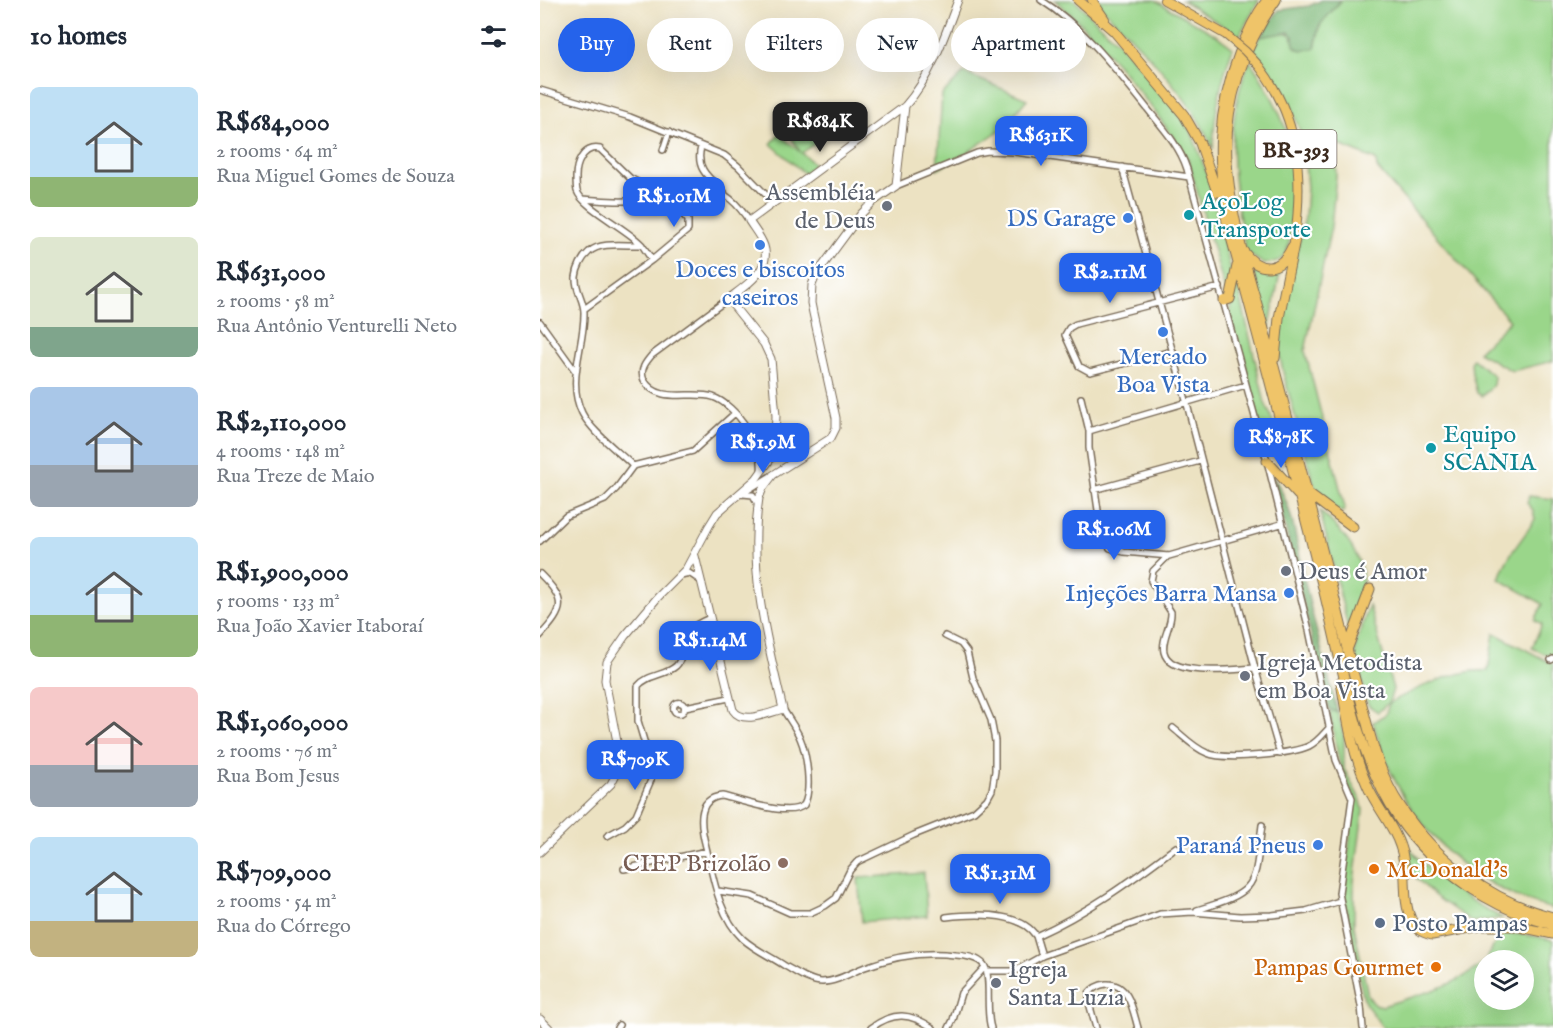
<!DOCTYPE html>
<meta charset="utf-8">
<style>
:root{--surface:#fff;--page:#f2f2f3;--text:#1f2937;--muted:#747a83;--accent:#2563eb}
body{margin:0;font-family:"IM FELL English",serif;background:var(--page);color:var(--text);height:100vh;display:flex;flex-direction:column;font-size:22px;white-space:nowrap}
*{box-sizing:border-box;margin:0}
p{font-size:20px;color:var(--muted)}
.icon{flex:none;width:33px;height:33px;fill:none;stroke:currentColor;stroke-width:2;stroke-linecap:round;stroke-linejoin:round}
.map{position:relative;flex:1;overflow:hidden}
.panel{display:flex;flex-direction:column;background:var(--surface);width:540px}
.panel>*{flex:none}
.guide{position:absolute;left:18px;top:18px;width:570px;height:54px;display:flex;gap:12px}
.buttons{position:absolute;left:934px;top:950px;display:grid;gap:12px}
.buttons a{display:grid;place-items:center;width:60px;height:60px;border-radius:50%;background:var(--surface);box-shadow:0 6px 24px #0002;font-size:30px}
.price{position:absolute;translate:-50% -51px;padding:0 14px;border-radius:12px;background:var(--accent);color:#fff;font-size:20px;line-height:39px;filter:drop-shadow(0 2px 3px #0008)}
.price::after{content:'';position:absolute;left:50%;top:36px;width:18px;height:14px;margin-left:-9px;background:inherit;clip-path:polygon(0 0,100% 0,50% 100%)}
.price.current{background:#222;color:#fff}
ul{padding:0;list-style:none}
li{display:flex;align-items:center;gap:18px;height:150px;padding:0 30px}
li span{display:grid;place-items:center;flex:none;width:168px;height:120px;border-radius:9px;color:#555}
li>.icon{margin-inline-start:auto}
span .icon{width:72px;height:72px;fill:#fffc;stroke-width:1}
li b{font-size:26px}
h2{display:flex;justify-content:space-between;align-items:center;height:72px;padding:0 30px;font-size:26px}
.chip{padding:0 21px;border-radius:27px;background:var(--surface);box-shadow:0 6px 24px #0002;font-size:21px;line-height:54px}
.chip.current{background:var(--accent);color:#fff}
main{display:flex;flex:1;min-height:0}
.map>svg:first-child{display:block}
.green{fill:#9ad68a;stroke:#6a8054;stroke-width:1.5}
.forest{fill:#7bb776;stroke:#5b704a;stroke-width:1.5}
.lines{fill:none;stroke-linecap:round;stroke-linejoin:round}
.minor-casing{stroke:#796a57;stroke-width:8}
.tertiary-casing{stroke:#796a57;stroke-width:9}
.primary-casing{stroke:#796a57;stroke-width:10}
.motorway-casing{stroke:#796a57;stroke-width:11}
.minor{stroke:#fff;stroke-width:5}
.tertiary{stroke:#fff;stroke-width:7}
.primary{stroke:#efc469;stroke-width:8}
.motorway{stroke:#efc469;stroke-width:9}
.primary-bridge-casing{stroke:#796a57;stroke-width:10;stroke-linecap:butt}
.primary-bridge{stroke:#efc469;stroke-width:8}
.worship-dot{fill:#6b7280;stroke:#fff;stroke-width:2}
.culture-dot{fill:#0f9aa8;stroke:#fff;stroke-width:2}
.shop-dot{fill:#3f7fe0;stroke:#fff;stroke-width:2}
.education-dot{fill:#8d6e63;stroke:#fff;stroke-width:2}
.food-dot{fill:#e8710a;stroke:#fff;stroke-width:2}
.service-dot{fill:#5c6f8a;stroke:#fff;stroke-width:2}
.labels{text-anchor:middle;stroke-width:4.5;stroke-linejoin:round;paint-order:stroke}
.shield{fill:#fff;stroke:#766a62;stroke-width:1.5}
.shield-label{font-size:22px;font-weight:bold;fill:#3b2a1e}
.worship-label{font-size:24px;fill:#5b616d;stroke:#fff;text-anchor:start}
.culture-label{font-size:24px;fill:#0d838f;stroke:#fff;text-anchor:start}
.shop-label{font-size:24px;fill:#366cbe;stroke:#fff;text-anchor:end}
.education-label{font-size:24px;fill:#785e54;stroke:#fff;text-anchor:end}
.food-label{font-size:24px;fill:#c56008;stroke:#fff;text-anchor:start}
.service-label{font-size:24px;fill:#4e5e75;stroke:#fff;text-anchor:start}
</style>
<main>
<section class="panel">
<h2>10 homes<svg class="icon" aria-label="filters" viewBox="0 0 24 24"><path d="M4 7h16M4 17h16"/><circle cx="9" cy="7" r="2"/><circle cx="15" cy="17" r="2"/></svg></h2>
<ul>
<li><span style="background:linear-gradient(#bfe0f5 75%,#8fb573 0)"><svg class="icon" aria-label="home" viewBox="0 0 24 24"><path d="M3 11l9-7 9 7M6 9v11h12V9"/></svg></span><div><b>R$684,000</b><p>2 rooms · 64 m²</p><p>Rua Miguel Gomes de Souza</p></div></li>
<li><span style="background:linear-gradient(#dfe7d0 75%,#7fa58c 0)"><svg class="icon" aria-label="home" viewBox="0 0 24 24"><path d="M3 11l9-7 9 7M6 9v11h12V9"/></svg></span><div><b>R$631,000</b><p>2 rooms · 58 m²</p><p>Rua Antônio Venturelli Neto</p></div></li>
<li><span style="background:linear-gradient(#a9c7e8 65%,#9aa5b1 0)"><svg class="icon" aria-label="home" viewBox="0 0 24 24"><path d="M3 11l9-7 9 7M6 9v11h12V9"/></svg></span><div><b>R$2,110,000</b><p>4 rooms · 148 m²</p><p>Rua Treze de Maio</p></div></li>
<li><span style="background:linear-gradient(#bfe0f5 65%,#8fb573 0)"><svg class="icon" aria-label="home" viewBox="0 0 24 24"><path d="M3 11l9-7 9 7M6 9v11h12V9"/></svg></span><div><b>R$1,900,000</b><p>5 rooms · 133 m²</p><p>Rua João Xavier Itaboraí</p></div></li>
<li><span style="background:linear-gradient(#f6c9c9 65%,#9aa5b1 0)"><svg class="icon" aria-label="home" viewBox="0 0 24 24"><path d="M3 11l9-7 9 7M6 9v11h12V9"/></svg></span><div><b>R$1,060,000</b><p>2 rooms · 76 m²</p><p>Rua Bom Jesus</p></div></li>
<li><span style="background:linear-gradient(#bfe0f5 70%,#c2b280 0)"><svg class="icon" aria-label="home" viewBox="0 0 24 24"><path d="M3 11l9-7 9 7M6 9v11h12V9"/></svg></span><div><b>R$709,000</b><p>2 rooms · 54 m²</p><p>Rua do Córrego</p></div></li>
</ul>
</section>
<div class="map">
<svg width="1013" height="1028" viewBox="0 0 1013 1028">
<rect width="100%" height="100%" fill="#fff"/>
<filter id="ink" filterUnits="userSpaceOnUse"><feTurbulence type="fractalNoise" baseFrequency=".0167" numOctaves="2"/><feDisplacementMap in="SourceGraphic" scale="12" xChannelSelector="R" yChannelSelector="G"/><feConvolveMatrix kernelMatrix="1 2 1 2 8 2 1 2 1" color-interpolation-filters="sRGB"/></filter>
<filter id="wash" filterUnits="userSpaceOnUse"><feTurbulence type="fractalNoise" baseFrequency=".008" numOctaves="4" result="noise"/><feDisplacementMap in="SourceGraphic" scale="24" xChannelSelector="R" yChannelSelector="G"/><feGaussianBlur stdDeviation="1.35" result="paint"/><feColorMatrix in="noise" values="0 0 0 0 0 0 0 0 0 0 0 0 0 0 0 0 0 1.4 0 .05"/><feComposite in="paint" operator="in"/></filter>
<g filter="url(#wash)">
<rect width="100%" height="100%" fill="#ece2c2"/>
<path class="green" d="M515 0H534L578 42 629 99 652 134 670 182 691 271 686 294 648 159 616 113 578 65 542 25Z
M556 0H615L676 35 693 48C680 82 674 113 673 149 652 97 598 43 558 4Z
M642 0H719L699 36Z
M802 0H1013V361L972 371 938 352 970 321 837 168 836 160 795 143 796 176 791 227 765 351 805 508 803 512C793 510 781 500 776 492L744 376 738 348 739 335 752 271 765 217 767 188 764 151 760 131 749 101 732 74 713 50 720 37 744 32 752 35 754 45 757 49 764 50 775 48 781 23Z
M710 61C747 116 759 153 753 219 751 230 750 251 741 259 737 262 729 263 724 264L706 252C693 188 682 122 710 61Z
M424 73 487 99 463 128 425 154 397 169 402 94Z
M273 124 283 137 262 153 274 164 265 174 231 144 239 134 261 153 252 139Z
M712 265C722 271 731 275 741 267L729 329Z
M697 282 725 403C731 415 741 437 730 448L724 445 705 361C697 348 690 325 690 310 691 301 694 291 697 282Z
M933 359 954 376 953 385 942 396 937 393 932 374 931 361Z
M989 496 1013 499V658L992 648 1002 624 995 620 1003 604 959 579C966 555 983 540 995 519L993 510 987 503Z
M780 511C802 531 828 559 822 592 819 605 813 616 808 628Z
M829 605 853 689 849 702 838 712 828 705 815 653 816 644Z
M954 633 1013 664V909C920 885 857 813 833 722L846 714 849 703C876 689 917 668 948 671Z
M789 709 798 713 804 737V769L821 801 823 810 814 882V926L828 996 834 1004 843 1006C878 994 918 987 945 961V999H984V960H946C950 953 955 941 961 936 971 930 1002 938 1013 940V1028H843L825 1003 812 949 804 891 814 800 801 771Z
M865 843C892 876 925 899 962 918L932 922 895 896 870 872Z
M384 873 387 916 322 922 318 878Z"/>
<path class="forest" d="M782 0H801L779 26 775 48 764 50 758 49 754 45 753 36 749 32 720 37 739 10 769 6Z
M733 477C755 507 757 551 766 587 775 629 787 671 798 713L789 709Z"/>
</g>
<g filter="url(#ink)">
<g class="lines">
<g class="minor-casing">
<path id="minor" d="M501 0C544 27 578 72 610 112 624 129 640 147 647 169L727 461 769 630 796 760 812 798 799 893 821 1006 823 1028
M536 43 544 35
M0 90 90 117 184 155 198 166 233 202
M161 147C155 169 169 178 184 192
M123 150 129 132
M582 167 647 404 715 668 740 754
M356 186 437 153 448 151 475 152 649 177
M43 199C61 200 80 203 98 200 147 193 175 168 209 221
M102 245C88 229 43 208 37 191 36 186 36 181 36 177 36 170 37 164 41 158 45 151 52 147 60 149L90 178 120 194
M188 299 112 355C106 362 99 370 104 380 118 405 151 390 173 397 196 405 224 446 221 471
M44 309 112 260 148 230V220L124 194
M0 322 36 372
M633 351 550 372 539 366 525 335 529 328 536 324 680 287
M541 398 549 431V448L560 524 565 542 570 548 584 552 629 556 741 524
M549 431 706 385
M93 466C78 451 51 431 42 413 26 381 45 345 44 312 44 300 35 290 36 277 37 268 42 258 49 252 61 241 87 246 102 245L112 260
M554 490 660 461
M202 494 229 477
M203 494 213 495 218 504
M0 541 26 516 65 500 76 489 93 466 153 451 195 413
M628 556 613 571 611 581 631 612C632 625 621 639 624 652 630 678 695 669 715 668
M0 574C27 601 25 609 0 636
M141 575 149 573 161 581
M1011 660 1013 659
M133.5 708a5.5 5.5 0 1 1 11 0a5.5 5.5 0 1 1-11 0Z
M145 707 189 698
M243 709C248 718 256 728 260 738 267 754 272 790 264 805 249 818 201 800 182 796 155 798 161 828 166 847 173 877 179 917 203 939 215 950 232 957 245 966 256 972 270 982 282 982 297 982 312 972 325 967 355 956 384 951 415 955 425 956 438 957 444 965 452 977 445 1011 451 1028
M633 728C643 736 654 748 667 753 685 761 751 754 769 746 778 742 784 733 790 727
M67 836 85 826 96 815 111 780 110 761 98 721V686C108 674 125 676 136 666 140 662 141 658 141 653 143 633 152 625 170 618
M84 869 167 851
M178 891 212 896 250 913H270L285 906 296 898 310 870 317 862 374 835 434 811 447 799 452 790 455 771V741L451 720 433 678 427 652 421 644 405 636
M657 910C720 891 714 887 722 825
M406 917C432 914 480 911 496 936
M502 956 496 936C547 913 591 881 636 847
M447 971H475L502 956 620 914 653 912 700 916 732 915 766 911 800 901
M77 1028 79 1025
M331 1028C354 1011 370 1013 393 1028
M409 1028 413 1020 421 993 445 967
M556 1028 549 1003V993C553 988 559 985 566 984 589 982 593 1011 598 1028"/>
</g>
<g class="tertiary-casing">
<path id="tertiary" d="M155 556 193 710C203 725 228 713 243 709 227 640 208 570 219 498L223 488 233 475 291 438 296 428V418L273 313 271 303 272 285 276 275 321 214 333 202 356 186 365 106
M0 852 71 784 79 768V752L65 680 67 662 85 636 118 597 146 569 169 526 177 513 216 479 234 454 236 416 231 359 224 344 188 299C204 287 232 270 224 246 221 237 214 229 209 221L365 106C391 77 405 35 418 0
M0 1019 9 1028"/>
</g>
<g class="primary-casing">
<path id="primary" d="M552 0 565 19
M624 0 686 35
M719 66C760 119 763 176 755 239"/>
</g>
<g class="motorway-casing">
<path id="motorway" d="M538 0 574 31 644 115 660 143 677 192
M727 0C715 16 706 35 699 54 676 113 677 162 687 223 721 344 752 466 783 588 801 660 816 757 859 819 895 871 952 909 1013 925
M736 0C703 46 684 105 687 161 690 220 710 277 725 333 746 410 766 488 786 565 798 610 808 656 821 701 831 738 839 775 861 807 896 860 951 902 1013 917
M703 251C719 273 740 273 752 247
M684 301 690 299 697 266
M735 358 739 318 755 239
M727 461 758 495
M766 492 813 527
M807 650 830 589
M801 682C807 718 812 752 827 785 836 807 853 824 860 846 869 869 861 897 871 919 875 929 883 933 892 935L941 926H975L1013 934"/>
</g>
<use href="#minor" class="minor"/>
<use href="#tertiary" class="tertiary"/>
<use href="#primary" class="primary"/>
<use href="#motorway" class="motorway"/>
<g class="primary-bridge-casing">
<path id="primary-bridge" d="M686 35 705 51 719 66"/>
</g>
<use href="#primary-bridge" class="primary-bridge"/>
</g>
</g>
<g class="worship-dot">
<circle cx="347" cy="206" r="6"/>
<circle cx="746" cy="571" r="6"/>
<circle cx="705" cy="676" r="6"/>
<circle cx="456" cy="983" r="6"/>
</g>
<g class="culture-dot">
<circle cx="649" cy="215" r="6"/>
<circle cx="891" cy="448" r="6"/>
</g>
<g class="shop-dot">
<circle cx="588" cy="218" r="6"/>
<circle cx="220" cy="245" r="6"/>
<circle cx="623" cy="332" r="6"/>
<circle cx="749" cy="593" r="6"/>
<circle cx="778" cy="845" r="6"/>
</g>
<circle class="education-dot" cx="243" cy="863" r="6"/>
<g class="food-dot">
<circle cx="834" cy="869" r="6"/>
<circle cx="896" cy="967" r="6"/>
</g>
<circle class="service-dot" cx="840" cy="923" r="6"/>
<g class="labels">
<rect class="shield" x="715.5" y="130" width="81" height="38" rx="4.5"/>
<g class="shield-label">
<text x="756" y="157">BR-393</text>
</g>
<g class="worship-label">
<text x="335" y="200" text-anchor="end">Assembléia<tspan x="335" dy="28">de Deus</tspan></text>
<text x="758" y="579">Deus é Amor</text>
<text x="717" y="670">Igreja Metodista<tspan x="717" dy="28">em Boa Vista</tspan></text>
<text x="468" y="977">Igreja<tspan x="468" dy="28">Santa Luzia</tspan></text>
</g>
<g class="culture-label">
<text x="661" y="209">AçoLog<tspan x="661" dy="28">Transporte</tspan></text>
<text x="903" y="442">Equipo<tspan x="903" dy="28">SCANIA</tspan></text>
</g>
<g class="shop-label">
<text x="576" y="226">DS Garage</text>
<text x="220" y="277" text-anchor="middle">Doces e biscoitos<tspan x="220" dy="28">caseiros</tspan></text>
<text x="623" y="364" text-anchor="middle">Mercado<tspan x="623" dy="28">Boa Vista</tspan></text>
<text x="737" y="601">Injeções Barra Mansa</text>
<text x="766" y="853">Paraná Pneus</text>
</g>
<g class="education-label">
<text x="231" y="871">CIEP Brizolão</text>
</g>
<g class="food-label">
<text x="846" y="877">McDonald's</text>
<text x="884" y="975" text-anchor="end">Pampas Gourmet</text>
</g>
<g class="service-label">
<text x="852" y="931">Posto Pampas</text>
</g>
</g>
</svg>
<div class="buttons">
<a><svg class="icon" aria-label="layers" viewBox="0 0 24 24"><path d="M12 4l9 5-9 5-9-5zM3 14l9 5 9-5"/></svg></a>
</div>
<b class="price current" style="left:280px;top:153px">R$684K</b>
<b class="price" style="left:501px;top:167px">R$631K</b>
<b class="price" style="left:134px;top:228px">R$1.01M</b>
<b class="price" style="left:570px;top:304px">R$2.11M</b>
<b class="price" style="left:741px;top:469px">R$878K</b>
<b class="price" style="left:223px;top:474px">R$1.9M</b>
<b class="price" style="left:574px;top:561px">R$1.06M</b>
<b class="price" style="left:170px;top:672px">R$1.14M</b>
<b class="price" style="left:95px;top:791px">R$709K</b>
<b class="price" style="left:460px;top:905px">R$1.31M</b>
<div class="guide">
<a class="chip current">Buy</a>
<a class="chip">Rent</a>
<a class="chip">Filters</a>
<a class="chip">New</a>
<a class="chip">Apartment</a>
</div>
</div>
</main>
